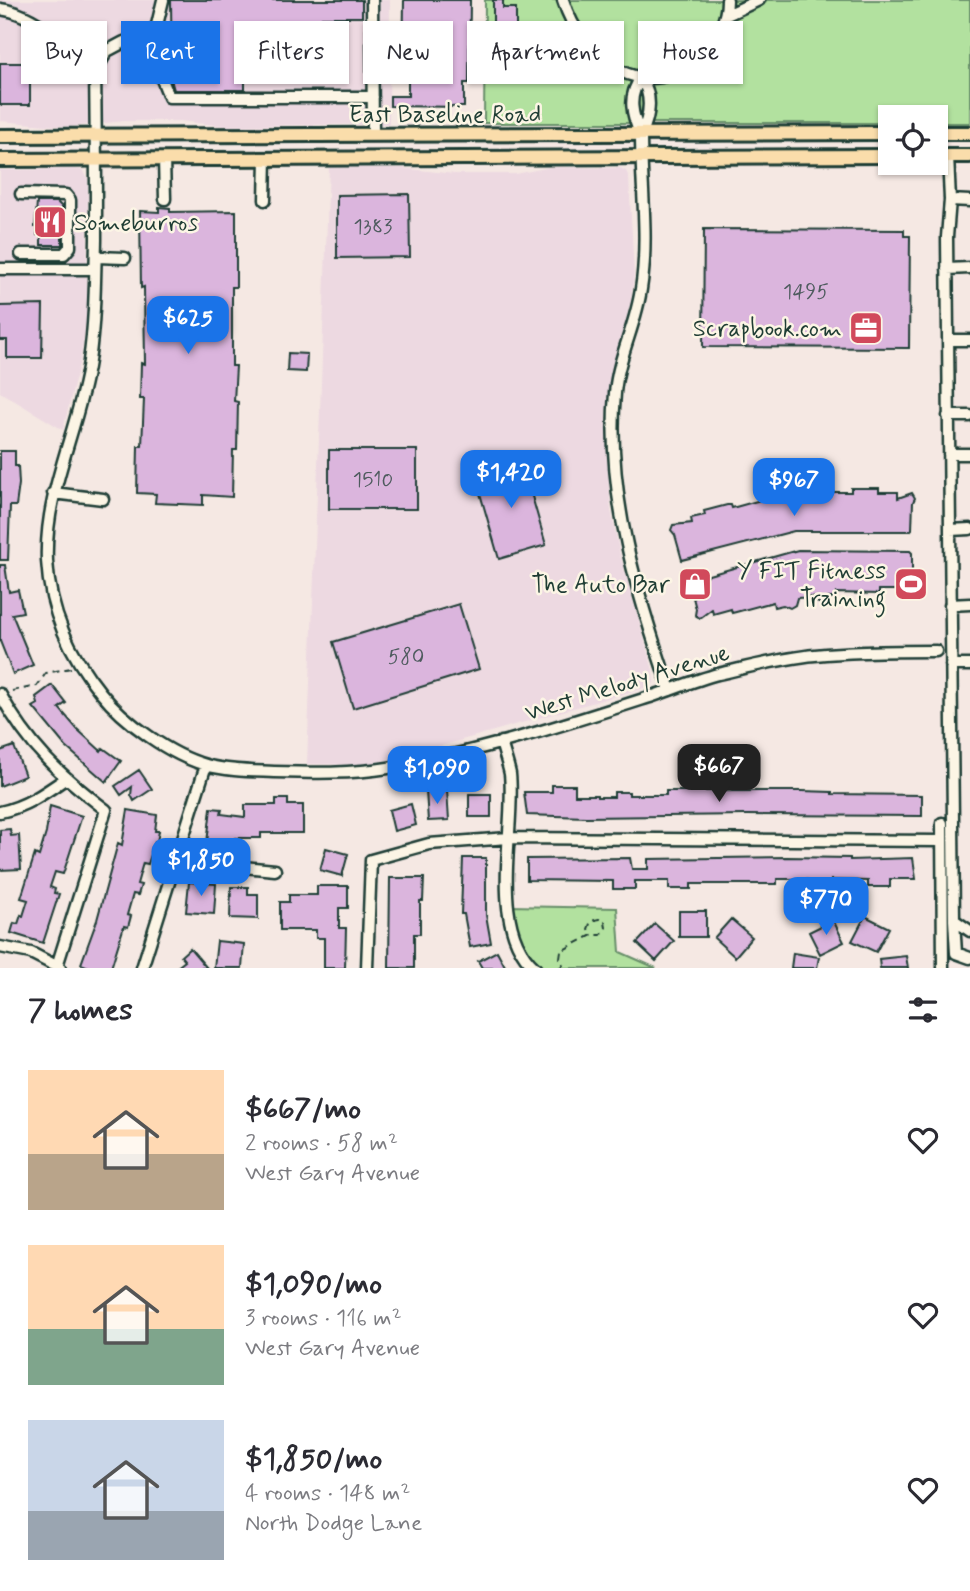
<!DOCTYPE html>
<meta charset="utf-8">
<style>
:root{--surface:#fff;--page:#f2f2f3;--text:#2b2b33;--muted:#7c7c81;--accent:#1a73e8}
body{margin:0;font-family:Mynerve,sans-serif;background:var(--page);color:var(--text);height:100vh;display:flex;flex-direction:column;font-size:26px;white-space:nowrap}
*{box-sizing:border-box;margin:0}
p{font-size:23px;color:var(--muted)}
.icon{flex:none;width:38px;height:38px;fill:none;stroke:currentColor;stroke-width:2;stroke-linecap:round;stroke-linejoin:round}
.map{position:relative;height:968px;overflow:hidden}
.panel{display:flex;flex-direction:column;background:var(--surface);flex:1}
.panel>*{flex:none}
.banner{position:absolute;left:21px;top:21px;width:929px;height:63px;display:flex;gap:14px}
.fabs{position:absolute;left:878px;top:105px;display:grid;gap:14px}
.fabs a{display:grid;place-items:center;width:70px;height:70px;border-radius:0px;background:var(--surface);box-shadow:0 2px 5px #0004;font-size:35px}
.price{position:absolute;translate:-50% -60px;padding:0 16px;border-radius:14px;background:var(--accent);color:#fff;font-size:23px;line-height:46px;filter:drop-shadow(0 2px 4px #0008)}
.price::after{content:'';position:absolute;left:50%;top:42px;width:21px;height:16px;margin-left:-10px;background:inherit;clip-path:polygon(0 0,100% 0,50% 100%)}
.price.current{background:#222;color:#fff}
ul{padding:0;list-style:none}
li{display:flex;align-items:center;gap:21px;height:175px;padding:0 28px}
li span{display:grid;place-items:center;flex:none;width:196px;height:140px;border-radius:0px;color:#555}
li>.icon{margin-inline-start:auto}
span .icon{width:84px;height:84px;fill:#fffc;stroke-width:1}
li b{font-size:30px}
h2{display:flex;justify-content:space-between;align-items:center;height:84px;padding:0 28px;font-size:30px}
.pill{padding:0 24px;border-radius:0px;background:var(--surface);box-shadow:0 2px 5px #0004;font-size:24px;line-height:63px}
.pill.current{background:var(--accent);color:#fff}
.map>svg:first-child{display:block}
.built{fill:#edd9e1}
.green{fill:#b2e19f;stroke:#688f6a;stroke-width:2}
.building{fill:#dbb5dd;stroke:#1f3d34;stroke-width:2}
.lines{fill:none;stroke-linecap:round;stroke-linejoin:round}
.minor-casing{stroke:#1f3d34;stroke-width:15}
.major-casing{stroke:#1f3d34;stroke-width:18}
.path{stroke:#1f3d34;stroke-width:2;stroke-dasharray:7 5;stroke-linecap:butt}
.minor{stroke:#fcf5e5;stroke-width:10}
.major{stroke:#faddab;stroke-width:12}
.labels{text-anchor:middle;stroke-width:5;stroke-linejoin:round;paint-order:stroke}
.number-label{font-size:21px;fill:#4e5b5e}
.street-label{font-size:24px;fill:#1f3d34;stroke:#fcf5e5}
.poi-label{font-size:24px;fill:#1f3d34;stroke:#fcf5e5;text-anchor:end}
</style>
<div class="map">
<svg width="970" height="968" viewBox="0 0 970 968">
<rect width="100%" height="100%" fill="#f5e8e3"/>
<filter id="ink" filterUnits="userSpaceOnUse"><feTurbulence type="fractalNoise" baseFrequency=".0143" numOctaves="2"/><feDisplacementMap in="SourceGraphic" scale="14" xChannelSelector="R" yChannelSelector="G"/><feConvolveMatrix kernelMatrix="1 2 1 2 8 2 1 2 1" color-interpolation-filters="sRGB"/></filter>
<g filter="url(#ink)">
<path class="built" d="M0 0H390L389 124 223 126 180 121H124L69 127 0 121Z
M329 167 401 168 455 174H516L550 167 620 168 626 171 629 177 634 276 631 302 613 364 608 393 606 418 608 467 611 510 620 555 653 670 654 683 651 686 402 757 361 765 307 764Z
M75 169 83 170 88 179 87 319 81 356 63 430 0 392V170Z"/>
<path class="green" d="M485 0H970V123H936V117H891V123H484Z
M508 906 617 908 620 952 656 968H535L526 960Z"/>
<path class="building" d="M171 0H362V17H322V32H316V67H290V33H245V90H174L172 83Z
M404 0H470L469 83H464V107L390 106V96H408V79L403 76Z
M493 0H503V8H516V29H493Z
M0 63H25V66H30V105H0Z
M409 194 410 257 337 258V195Z
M37 202H57L62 207V245H41V235H37V227H35Z
M159 207 170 208V212L236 211V287H232V366H236L234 401 238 402 237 450H233L232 497 203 495V505L155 503 156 494 137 493 138 446H142L144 399H140L141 363 145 364 144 287 141 288 140 211 159 212Z
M704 229 904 230V236H910L909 348 703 347Z
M43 305 42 358H7V340H0V306Z
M288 353 307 354 306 372 287 371Z
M329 450H417V509H329Z
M0 451H15V466H18L19 484 16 506H10L8 560H0Z
M521 458 546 545 499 559 477 483 495 477 492 467Z
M807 482 816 489V492H851V488H879V492H898V498L912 493 915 498 913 502 912 529 910 531H794L682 560 675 535 671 530 673 525 692 523 691 518 705 515 704 511 708 510 727 505H731L732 508 768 498V490L773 486 777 487 782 494 798 492 801 484Z
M798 550 910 551 912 553V579L915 587 912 589 898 586V590H879V594L836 593 835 598H828L822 604 816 602 813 597 797 598 795 605 790 608 783 605 774 607 773 602 736 612 732 613 731 609 713 614 712 609 700 618 695 615 696 609 689 582 691 580Z
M0 565H5L9 592 18 590 23 612 12 614 33 665 13 674 0 641Z
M459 604 479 669 353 708 333 642Z
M52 685 66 703 59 708 77 729 101 751 103 748 121 761 106 782 66 747 33 707 38 704 36 697Z
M14 746 25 776 0 786V751Z
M139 770 152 789 134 801 131 795 132 787 121 795 115 786Z
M552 785H575V795H597V797H614V792H629V795H666V791H802L832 792V794L922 795V816L746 815 586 817 527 815 524 792H552Z
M447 790 449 820 428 821 426 791Z
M469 794H491V817H469Z
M276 799H288V805H303V833H261V838H235V845L207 843 211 808 222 809 221 814 245 817V805H276Z
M411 804 416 825 394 831 389 810Z
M50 806 82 816 63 874 55 872 50 887 55 889 54 893 59 894 43 943 11 933 14 923 18 924 21 915 23 916 28 900 21 898 35 854 39 856 46 833Z
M128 810 157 815 155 831H159L157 842H155L148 864 143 863 137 884 141 885 138 895 133 894 127 915 131 916 128 927 124 926 111 968H91L81 964 97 920 118 843 122 845Z
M10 829 11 836 19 835 21 869 0 870V830Z
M326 848 348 854 342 876 320 870Z
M786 857 850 858V860L913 858 916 879H890V887H868V881L831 880V889H809V880L794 879H777V884H691V889H669V881H635V889H613V881L527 880V859L630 858 632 869H648V859Z
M463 858H486V915L491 943 470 947 464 914H461Z
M390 878H424L423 901H420V934H414V968H389Z
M189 882 216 884 214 914 186 912Z
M317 886H348V908H339V928H346L345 968H324V938H316V930H280V902H289V895H317Z
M231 887H248V894H258V919L230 918Z
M679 911H706V937H679Z
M865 916 889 928 876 952 852 941Z
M731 919 752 937 735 957 714 938Z
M833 920 844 942 820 954 809 932Z
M655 924 674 941 656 961 637 943Z
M217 941 244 944 242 968H214Z
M190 948 207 968H176L185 961 181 956Z
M497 951 506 968H482L478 961Z
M793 953 819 957 817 968H791Z
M906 956 908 968H880L879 959Z"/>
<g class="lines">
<g class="minor-casing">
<path id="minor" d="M372 0 373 135
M563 0C582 62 649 109 703 53 717 37 727 21 727 0
M0 9C35 13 71 48 95 72 96 128 96 184 96 240 95 280 95 321 89 361 79 429 44 492 47 561 50 613 69 653 101 693 124 722 170 755 206 765 227 771 252 771 274 772 311 773 352 774 388 768 478 753 566 724 653 696 674 689 695 680 718 674 749 667 782 658 815 655 855 651 896 651 936 651
M727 15 759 0
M144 34 169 97H373
M95 72 107 51 124 42 151 32 157 25 163 0
M641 135C632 116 627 96 641 78 653 96 650 116 641 135 641 185 649 239 641 289 636 325 618 357 615 393 606 494 637 595 670 690
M948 156 950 200 970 201
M164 159 165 199
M21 194 66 195 70 200V226
M265 200 266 158
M950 200 947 237 954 920 956 953 970 958
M21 254H64L70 247V232
M96 257 125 258
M0 269H95
M947 269 970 268
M948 340H970
M948 416H970
M949 454H970
M53 493 103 499
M950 530 970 529
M950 605 970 604
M951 665H970
M0 694C30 748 58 773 106 810L57 966
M501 742C504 753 508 764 510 774 516 830 487 926 535 968
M0 812C25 807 45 793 65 779
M942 823 943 968
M177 857 213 864 275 870
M954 920 970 931
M0 947 31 953 60 968
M142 968 206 765
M367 968 371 860 429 844 508 838 941 841"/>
</g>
<g class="major-casing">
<path id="major" d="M936 133H970
M0 136 891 133
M936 156H970
M0 160 891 156"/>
</g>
<path class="path" d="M12 691 37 686 46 673 71 668
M559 968 563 965 560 958 561 951 592 935H601L606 928 605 922 599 919 591 921 588 929 592 935"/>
<use href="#minor" class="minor"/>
<use href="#major" class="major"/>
</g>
</g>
<defs>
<g id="restaurant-square" transform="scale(1.75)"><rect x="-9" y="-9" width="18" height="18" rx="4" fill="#d1495b" stroke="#fcf5e5"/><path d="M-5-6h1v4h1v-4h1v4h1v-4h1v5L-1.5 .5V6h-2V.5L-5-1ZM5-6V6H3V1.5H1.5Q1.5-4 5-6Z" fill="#fff"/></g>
<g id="office-square" transform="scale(1.75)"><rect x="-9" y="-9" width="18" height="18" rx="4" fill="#d1495b" stroke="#fcf5e5"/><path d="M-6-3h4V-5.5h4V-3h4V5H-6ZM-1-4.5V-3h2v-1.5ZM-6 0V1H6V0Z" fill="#fff"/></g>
<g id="shop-square" transform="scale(1.75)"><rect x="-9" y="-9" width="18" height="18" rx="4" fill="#d1495b" stroke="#fcf5e5"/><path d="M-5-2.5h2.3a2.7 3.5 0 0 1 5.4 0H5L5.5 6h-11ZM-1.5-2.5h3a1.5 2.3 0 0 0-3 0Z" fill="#fff"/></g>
<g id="stadium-square" transform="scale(1.75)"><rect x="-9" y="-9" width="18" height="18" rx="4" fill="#d1495b" stroke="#fcf5e5"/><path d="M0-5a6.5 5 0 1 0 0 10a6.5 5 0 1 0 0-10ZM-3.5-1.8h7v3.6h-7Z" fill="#fff"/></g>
</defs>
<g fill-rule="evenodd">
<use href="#restaurant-square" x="50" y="222"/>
<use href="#office-square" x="866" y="328"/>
<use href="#shop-square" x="695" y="584"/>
<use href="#stadium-square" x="911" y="584"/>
</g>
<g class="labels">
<g class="number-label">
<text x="373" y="233">1383</text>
<text x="806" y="298">1495</text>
<text x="373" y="486">1510</text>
<text x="406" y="663">580</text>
</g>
<g class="street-label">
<text x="445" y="122">East Baseline Road</text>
<text transform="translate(627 682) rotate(-17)" y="8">West Melody Avenue</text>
</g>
<g class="poi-label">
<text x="74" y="230" text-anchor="start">Someburros</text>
<text x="842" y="336">Scrapbook.com</text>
<text x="886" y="578">Y FIT Fitness<tspan x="886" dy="28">Training</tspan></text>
<text x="670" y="592">The Auto Bar</text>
</g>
</g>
</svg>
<div class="fabs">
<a><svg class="icon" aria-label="locate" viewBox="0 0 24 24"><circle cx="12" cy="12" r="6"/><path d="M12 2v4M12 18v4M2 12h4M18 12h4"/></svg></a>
</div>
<b class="price" style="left:188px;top:356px">$625</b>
<b class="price" style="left:511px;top:510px">$1,420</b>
<b class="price" style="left:794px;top:518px">$967</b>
<b class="price current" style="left:719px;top:804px">$667</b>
<b class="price" style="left:437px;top:806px">$1,090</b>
<b class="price" style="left:201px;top:898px">$1,850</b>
<b class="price" style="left:826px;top:937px">$770</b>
<div class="banner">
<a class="pill">Buy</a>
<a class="pill current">Rent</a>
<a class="pill">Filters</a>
<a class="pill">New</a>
<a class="pill">Apartment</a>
<a class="pill">House</a>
</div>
</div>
<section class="panel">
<h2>7 homes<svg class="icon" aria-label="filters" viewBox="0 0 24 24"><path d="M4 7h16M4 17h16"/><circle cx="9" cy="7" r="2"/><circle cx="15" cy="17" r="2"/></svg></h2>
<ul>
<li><span style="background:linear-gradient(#ffd9b3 60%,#b9a48a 0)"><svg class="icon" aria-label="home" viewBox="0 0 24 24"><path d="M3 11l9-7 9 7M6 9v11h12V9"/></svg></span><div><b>$667/mo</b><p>2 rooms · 58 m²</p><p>West Gary Avenue</p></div><svg class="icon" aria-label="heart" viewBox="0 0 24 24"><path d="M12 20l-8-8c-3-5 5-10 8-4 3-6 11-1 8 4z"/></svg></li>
<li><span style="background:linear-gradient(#ffd9b3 60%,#7fa58c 0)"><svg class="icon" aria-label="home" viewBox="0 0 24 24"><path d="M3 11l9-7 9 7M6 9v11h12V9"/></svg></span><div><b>$1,090/mo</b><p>3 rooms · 116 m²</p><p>West Gary Avenue</p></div><svg class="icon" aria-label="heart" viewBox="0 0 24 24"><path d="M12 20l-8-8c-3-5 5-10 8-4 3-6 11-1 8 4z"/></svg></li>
<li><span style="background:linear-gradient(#c9d6e8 65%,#9aa5b1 0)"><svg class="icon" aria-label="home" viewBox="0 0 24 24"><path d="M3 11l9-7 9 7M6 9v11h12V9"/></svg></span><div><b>$1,850/mo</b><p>4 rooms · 148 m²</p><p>North Dodge Lane</p></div><svg class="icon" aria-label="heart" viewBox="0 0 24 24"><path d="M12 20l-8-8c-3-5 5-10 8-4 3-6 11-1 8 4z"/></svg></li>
</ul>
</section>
